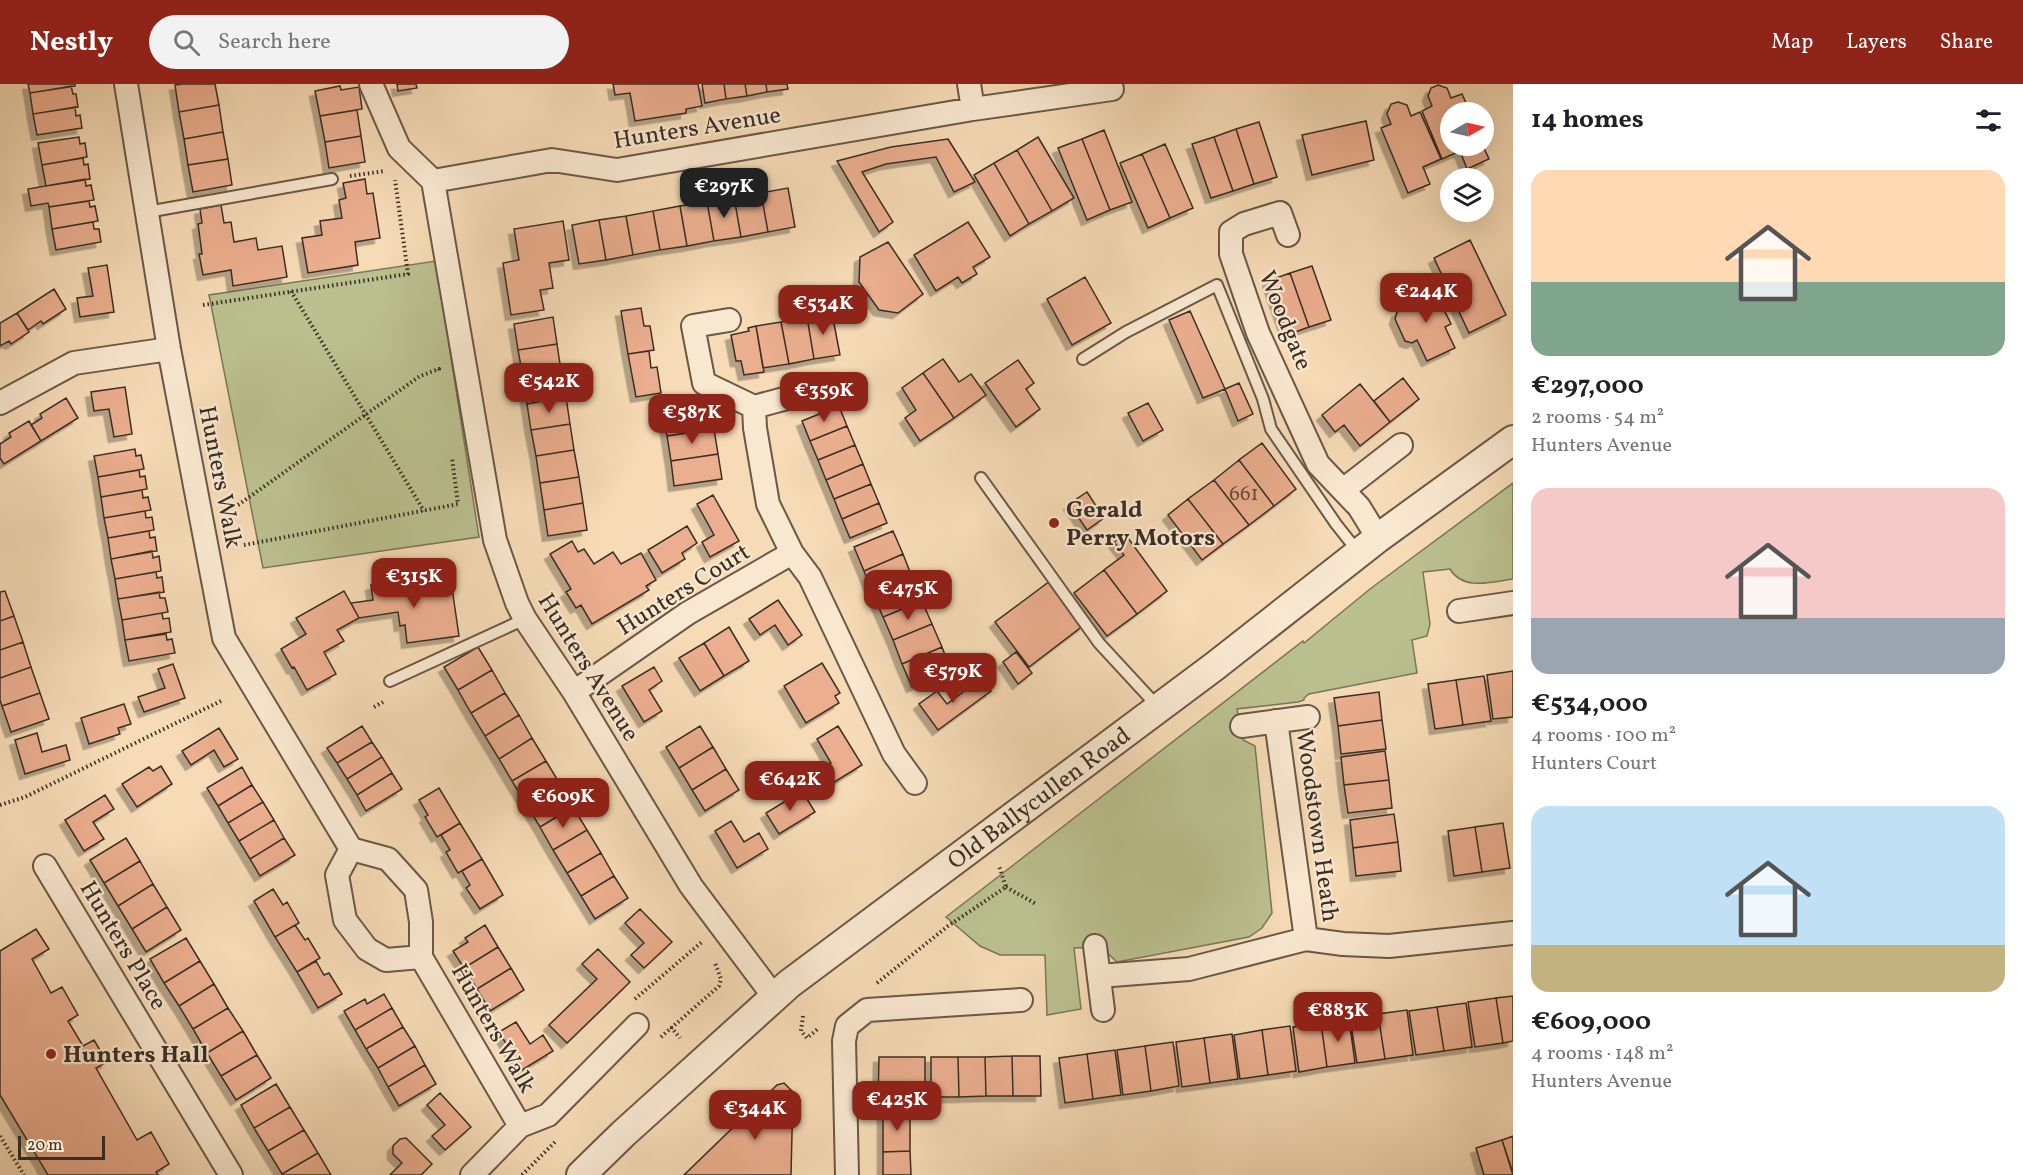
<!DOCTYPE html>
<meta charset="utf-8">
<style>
:root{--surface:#fff;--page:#f2f2f2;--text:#202124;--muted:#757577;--accent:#8f2418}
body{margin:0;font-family:Vollkorn,serif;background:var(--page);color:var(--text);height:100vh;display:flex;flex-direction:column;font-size:22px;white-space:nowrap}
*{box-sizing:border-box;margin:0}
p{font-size:20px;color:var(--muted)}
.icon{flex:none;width:33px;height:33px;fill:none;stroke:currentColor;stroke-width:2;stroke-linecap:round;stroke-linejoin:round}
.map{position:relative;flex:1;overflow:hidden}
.side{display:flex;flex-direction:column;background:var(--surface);width:510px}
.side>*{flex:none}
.needle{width:39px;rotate:81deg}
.controls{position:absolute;left:1440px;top:18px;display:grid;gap:12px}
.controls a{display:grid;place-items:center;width:54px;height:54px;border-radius:50%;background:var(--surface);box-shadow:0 6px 24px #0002;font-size:30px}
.scale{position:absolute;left:18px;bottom:15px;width:87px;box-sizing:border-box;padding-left:6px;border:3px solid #3a2d24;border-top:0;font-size:16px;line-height:21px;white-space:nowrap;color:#3a2d24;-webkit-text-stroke:4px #f9e8d0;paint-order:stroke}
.price{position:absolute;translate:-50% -51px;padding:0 14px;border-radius:12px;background:var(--accent);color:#fff;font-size:20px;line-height:39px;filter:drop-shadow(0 2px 3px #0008)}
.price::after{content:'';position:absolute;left:50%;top:36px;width:18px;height:14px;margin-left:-9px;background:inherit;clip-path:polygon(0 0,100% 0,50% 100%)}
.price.active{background:#222;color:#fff}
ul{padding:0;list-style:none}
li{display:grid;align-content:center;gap:12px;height:318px;padding:0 18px}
li span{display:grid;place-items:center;height:186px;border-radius:18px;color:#555}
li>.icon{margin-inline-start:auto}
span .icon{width:108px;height:108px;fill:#fffc;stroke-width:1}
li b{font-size:26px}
h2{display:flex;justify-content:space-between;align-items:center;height:72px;padding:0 18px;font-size:26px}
header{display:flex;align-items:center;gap:36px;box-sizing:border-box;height:84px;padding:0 30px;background:var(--accent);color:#fff}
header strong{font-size:28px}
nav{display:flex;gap:33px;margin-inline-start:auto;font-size:21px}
.search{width:420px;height:54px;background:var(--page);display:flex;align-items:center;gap:15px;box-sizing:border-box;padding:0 21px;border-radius:33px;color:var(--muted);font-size:22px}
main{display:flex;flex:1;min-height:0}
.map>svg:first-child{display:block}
.green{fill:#bbc08f;stroke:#7a765a;stroke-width:1.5}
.building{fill:#ebae8e;stroke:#3a2d24;stroke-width:1.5;filter:url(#shadow)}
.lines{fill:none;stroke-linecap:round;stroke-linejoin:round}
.service-casing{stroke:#695848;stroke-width:14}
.minor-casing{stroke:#695848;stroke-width:26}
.tertiary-casing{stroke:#695848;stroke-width:32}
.path{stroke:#3a2d24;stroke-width:4;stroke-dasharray:1.5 3;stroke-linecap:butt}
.service{stroke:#f9e8d0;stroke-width:10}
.minor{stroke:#f9e8d0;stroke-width:22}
.tertiary{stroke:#f9e8d0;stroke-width:28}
.poi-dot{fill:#8f2418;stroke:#f9e8d0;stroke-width:2}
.labels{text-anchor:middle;stroke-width:4.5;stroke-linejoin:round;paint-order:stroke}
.number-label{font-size:21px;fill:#664d3e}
.street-label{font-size:24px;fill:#3a2d24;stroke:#f9e8d0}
.poi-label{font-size:24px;font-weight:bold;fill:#3a2d24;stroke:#f9e8d0;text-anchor:start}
</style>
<header>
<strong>Nestly</strong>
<div class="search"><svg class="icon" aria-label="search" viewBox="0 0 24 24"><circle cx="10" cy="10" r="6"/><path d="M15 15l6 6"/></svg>Search here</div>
<nav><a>Map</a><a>Layers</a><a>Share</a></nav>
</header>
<main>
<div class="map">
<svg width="1513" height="1091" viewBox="0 0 1513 1091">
<defs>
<filter id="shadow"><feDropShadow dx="-5.5" dy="5.5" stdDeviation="0" flood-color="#0004"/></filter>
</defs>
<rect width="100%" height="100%" fill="#f6dbb6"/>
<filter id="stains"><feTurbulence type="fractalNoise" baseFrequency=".00333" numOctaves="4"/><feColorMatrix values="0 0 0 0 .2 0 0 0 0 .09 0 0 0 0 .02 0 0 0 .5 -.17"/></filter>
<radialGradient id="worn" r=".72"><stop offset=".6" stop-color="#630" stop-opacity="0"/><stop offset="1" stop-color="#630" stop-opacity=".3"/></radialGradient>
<path class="green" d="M436 177 479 453 263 484 209 211Z
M1513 399V495C1492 498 1463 507 1450 485L1423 488 1430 540 1427 552 1412 556 1417 589 1309 610 1304 614V616L1298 618 1237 625 1243 656 1255 662 1272 829 1262 844 1249 853 1117 878 1101 863 1074 864 1081 925 1047 931 1045 871H1000L980 862 946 833 1303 557 1304 559 1370 505Z"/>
<path class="building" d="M28 0H75V2L30 9Z
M183 0H215L219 21 179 28 175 1Z
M397 0H416L417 4 398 7Z
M613 0H698L702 22 686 25V29L635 37 630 9 615 11Z
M702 0H724L726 15 705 19Z
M724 0H745L747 12 726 15Z
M745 0H766L767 8 747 12Z
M766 0H787L788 5 767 8Z
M1438 1 1447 4 1451 14 1462 10 1470 28H1450V62H1483L1489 75 1467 85 1460 67 1442 75 1422 27 1432 22 1428 12 1431 4Z
M71 2 73 10H76L78 23 33 30 30 9Z
M340 2 341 6 359 3 362 25 320 32 315 7Z
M1398 18 1407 21 1411 32 1420 28 1441 75 1423 83 1430 100 1408 109 1381 44 1391 40 1387 30 1391 20Z
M219 21 223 48 184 55 179 28Z
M75 23 76 32 80 31 82 44 37 51 33 30Z
M357 26 361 52 325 58 320 32Z
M1366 37 1374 76 1312 91 1302 51Z
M1259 38 1277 93 1254 100 1236 45Z
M1236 45 1254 100 1233 107 1214 53Z
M1104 46 1132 118 1110 126 1082 55Z
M223 48 228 75 188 81 184 55Z
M361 52 365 78 329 84 325 58Z
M79 53 80 60 85 59 87 73 42 81 38 59Z
M1038 53 1074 114 1052 127 1017 66Z
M1214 53 1233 107 1211 114 1192 60Z
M948 55 975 98 954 108 936 73 886 80 862 88 893 138 879 148 837 77 891 63Z
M1082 55 1110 126 1087 136 1058 64Z
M1165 60 1193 124 1170 134 1142 70Z
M1017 66 1052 127 1029 140 994 79Z
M1142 70 1170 134 1148 144 1120 79Z
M83 74 84 81 88 80 90 95 46 102 42 81Z
M228 75 232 101 193 108 188 81Z
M994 79 1029 140 1010 152 974 91Z
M85 95 86 102 91 101 94 116 49 123 48 119 31 122 28 105Z
M365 95 367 110 373 109 380 154 355 158 358 181 308 189 302 154 322 151 320 137 342 134 339 116 346 114 343 99Z
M788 104 795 143 768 148 761 109Z
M761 109 768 148 741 153 734 113Z
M734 113 741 153 714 157 707 118Z
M89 117 90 123 95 122 98 137 52 145 49 123Z
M707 118 714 157 687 162 680 122Z
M221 121 224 139 231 138 234 158 256 154 258 166 282 162 287 193 233 202 231 186 203 191 199 170H202L198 140 202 139 200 125Z
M680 122 687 162 660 166 653 127Z
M653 127 660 166 633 171 626 132Z
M626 132 633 171 606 176 599 136Z
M599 136 606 176 579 180 572 141Z
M563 137 569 176 549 179 553 204 540 206 544 226 511 231 503 179 519 176 514 145Z
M93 138 94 145H99L101 158 56 166 52 145Z
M968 138 990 173 973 183 977 190 962 199 958 193 936 207 914 171Z
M1470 156 1506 231 1469 249 1434 174Z
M888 158 923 210 898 229 879 226 859 198 860 173Z
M107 181 114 228 80 233 77 214 93 212 88 184Z
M1312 182 1331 236 1309 243 1290 189Z
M1290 189 1309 243 1287 251 1268 197Z
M1085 193 1111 239 1072 261 1047 215Z
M1425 201 1431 214 1437 212 1451 240 1445 243 1455 264 1427 277 1417 256 1412 259 1405 257 1395 235 1397 228 1413 221 1408 210Z
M54 205 66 225 43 240 41 237 28 246 17 229Z
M641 224 644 242H650L654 266 628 270 621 227Z
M1190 227 1225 305 1203 314 1169 236Z
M17 229 29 248 11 260 9 257 0 262V239Z
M832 229 840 271 814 275 807 233Z
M553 233 557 260 518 266 514 240Z
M807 233 814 275 789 280 781 238Z
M781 238 789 280 763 284 756 242Z
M756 242 764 288 744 291 741 277H736L731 251 749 247 748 244Z
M557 260 561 287 523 293 518 266Z
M649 267 651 284 657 283 661 309 636 313 628 270Z
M943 275 959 298 971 290 986 311 954 334 923 289Z
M1018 276 1034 299 1026 305 1040 325 1016 343 985 299Z
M561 287 566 313 527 320 523 293Z
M923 289 954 334 920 357 905 334 916 326 902 304Z
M1403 294 1419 315 1390 338 1374 317Z
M1239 299 1253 330 1238 337 1225 305Z
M1360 300 1390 338 1360 362 1344 341 1335 348 1322 331Z
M125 303 132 350 114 353 109 325 94 327 91 308Z
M566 313 570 340 531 346 527 320Z
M66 314 78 334 41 357 31 341 42 334 40 330Z
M711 319 714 345 667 352 663 327Z
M1148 319 1163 346 1143 357 1128 329Z
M839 322 847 342 810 357 802 337Z
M29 337 41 357 4 380 0 374V360L11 353 9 349Z
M570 340 574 366 536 372 531 346Z
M847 342 855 361 818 376 810 357Z
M714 345 718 370 671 377 667 352Z
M1262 359 1296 405 1274 422 1239 376Z
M855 361 863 380 826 396 818 376Z
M135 365 136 372 141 371 144 385 98 393 94 372Z
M574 366 579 393 540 399 536 372Z
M718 370 722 395 674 402 671 377Z
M1239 376 1274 422 1249 441 1214 396Z
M863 380 871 400 834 415 826 396Z
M139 386 140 393 145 392 147 405 101 413 98 393Z
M579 393 583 419 544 426 540 399Z
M1214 396 1249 441 1223 460 1188 415Z
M871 400 879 419 842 435 834 415Z
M142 406 143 414 148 413 151 426 104 434 101 413Z
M1087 408 1104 434 1087 446 1069 420Z
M713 411 739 457 710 473 702 458 714 451 697 420Z
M1188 415 1223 460 1202 476 1168 431Z
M583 419 587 446 548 452 544 426Z
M879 419 887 439 850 454 842 435Z
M145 427 146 434 152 433 154 446 108 454 104 434Z
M687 442 697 459 682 469 685 475 662 489 648 466Z
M149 447 150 454 155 453 157 467 111 475 108 454Z
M893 447 903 470 864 487 854 463Z
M1125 450 1167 507 1137 530 1104 486 1124 471 1114 458Z
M572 457 578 468 584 465 594 480 613 468 621 480 641 469 656 496 646 502 649 506 592 540 581 521 576 524 566 508 571 505 550 470Z
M152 467 153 474 159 472 161 487 115 495 111 475Z
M903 470 912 493 873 510 864 487Z
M1104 486 1137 530 1107 552 1074 509Z
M156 488 157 494 162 493 164 508 118 515 115 495Z
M912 493 922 517 883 533 873 510Z
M421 494 423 509 452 504 459 552 407 559 405 541 400 542 398 528 359 534 351 519 373 516 371 501Z
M1050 497 1084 541 1029 583 995 538Z
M5 507 14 532 0 537V508Z
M344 507 359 534 337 546 344 557 324 568 336 590 307 606 294 583 292 584 281 565 306 550 296 534Z
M159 508 160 514H165L168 528 122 536 118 515Z
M778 516 802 551 788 561 775 541 760 551 749 535Z
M922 517 932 540 893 556 883 533Z
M162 529 163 535 169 534 171 548 125 556 122 536Z
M14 532 23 558 0 566V537Z
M932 540 942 563 902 580 893 556Z
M729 543 749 577 724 592 704 559Z
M166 550 167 556 172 555 175 569 129 577 125 556Z
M23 558 31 583 0 594V566Z
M704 559 724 592 700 607 679 574Z
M478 563 492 586 458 606 444 583Z
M942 563 951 587 912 603 902 580Z
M1016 568 1032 589 1018 600 1003 578Z
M822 579 840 609 835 612 839 619 806 639 784 602Z
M173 580 185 614 144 628 138 613 165 604 158 585Z
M31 583 40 609 2 622 0 616V594Z
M654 583 662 597 649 606 662 627 644 638 622 602Z
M492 586 505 609 471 629 458 606Z
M1513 587V633L1493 635 1487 591Z
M1484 592 1491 637 1463 641 1456 596Z
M982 594 991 607 938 646 919 620 937 607 947 620Z
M1456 596 1463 641 1435 645 1428 600Z
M1379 608 1382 636 1338 642 1334 614Z
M40 609 49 635 11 648 2 622Z
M505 609 519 631 485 652 471 629Z
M124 620 131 640 118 644 120 650 89 660 81 634Z
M519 631 532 654 499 675 485 652Z
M1382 636 1386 665 1341 670 1338 642Z
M362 642 372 658 337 679 327 664Z
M700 642 713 663 679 684 666 663Z
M838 642 862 681 828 702 819 687 831 679 817 655Z
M219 644 238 675 224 683 214 666 191 681 182 667Z
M37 649 42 668 66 661 70 676 25 690 15 656Z
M532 654 546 677 512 697 499 675Z
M372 658 382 673 347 695 337 679Z
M713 663 726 685 692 706 679 684Z
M1385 667 1389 696 1344 701 1341 673Z
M382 673 392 689 357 711 347 695Z
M546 677 560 700 526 720 512 697Z
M161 682 172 700 137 723 122 700 149 683 153 687Z
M242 683 252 701 218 722 207 704Z
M726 685 739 706 705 727 692 706Z
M392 689 402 705 366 727 357 711Z
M1389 696 1392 724 1348 729 1344 701Z
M560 700 573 723 540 743 526 720Z
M252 701 263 718 228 739 218 722Z
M439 704 460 739 437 753 425 733 428 731 419 716Z
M802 707 815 728 779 750 766 729Z
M105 711 114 725 93 738 104 755 84 767 65 736Z
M263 718 274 736 239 757 228 739Z
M573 723 587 746 553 766 540 743Z
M1394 730 1398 758 1353 764 1350 736Z
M274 736 284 754 250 775 239 757Z
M731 737 744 758 759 749 768 765 737 784 715 747Z
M460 739 482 775 458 789 446 768 450 766 441 751Z
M1503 739 1510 784 1482 788 1475 743Z
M1475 743 1482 788 1454 792 1448 747Z
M587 746 601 769 567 789 553 766Z
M126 754 140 777 104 799 90 776Z
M284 754 295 771 260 792 250 775Z
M1398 758 1401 787 1356 792 1353 764Z
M601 769 614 792 581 812 567 789Z
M482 775 503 811 480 825 466 804 470 801 462 787Z
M140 777 153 800 118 822 104 799Z
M614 792 628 814 595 835 581 812Z
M153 800 167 823 132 845 118 822Z
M273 805 283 821 287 818 299 839 275 853 254 817Z
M167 823 181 846 146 868 132 845Z
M640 825 672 858 644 884 631 871 644 859 625 839Z
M295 841 305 856 308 854 320 874 297 888 275 853Z
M485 841 498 863 464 884 453 867 468 858 465 854Z
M36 845 49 865 32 875 51 909 62 903 78 931 68 937 83 962 94 956 107 978 96 984 137 1056 151 1048 169 1080 156 1088 158 1091H48L0 1011V867Z
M186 854 200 877 164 899 150 875Z
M498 863 511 884 477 905 464 884Z
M598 865 630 898 567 959 549 941 597 895 582 880Z
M200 877 214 900 179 922 164 899Z
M316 877 324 891 329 889 342 910 318 924 297 888Z
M511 884 524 906 490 927 477 905Z
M214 900 228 924 193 945 179 922Z
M384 910 392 924 355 946 344 927 365 915 367 920Z
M1513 912V957L1503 959 1496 914Z
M1496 914 1503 959 1475 963 1468 918Z
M1466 919 1472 963 1444 967 1437 923Z
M1437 923 1444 967 1416 971 1409 927Z
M228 924 243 947 207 969 193 945Z
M392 924 403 943 366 965 355 946Z
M1407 926 1413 971 1385 975 1378 930Z
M1378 930 1385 975 1357 979 1350 934Z
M1349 935 1355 979 1327 983 1321 939Z
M516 938 530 960 543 951 553 967 522 986 499 948Z
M1321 939 1327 983 1299 988 1293 943Z
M1290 942 1296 987 1268 991 1262 946Z
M403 943 415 962 378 984 366 965Z
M1262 946 1268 991 1240 995 1234 951Z
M243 947 257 971 221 992 207 969Z
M1232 950 1238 995 1210 999 1204 954Z
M1204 954 1210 999 1182 1003 1176 958Z
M1173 958 1179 1002 1151 1007 1145 962Z
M415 962 425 981 388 1003 378 984Z
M1145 962 1151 1007 1123 1011 1117 966Z
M1115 966 1121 1011 1093 1015 1087 970Z
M1087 970 1093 1015 1065 1019 1059 974Z
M257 971 271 994 236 1016 221 992Z
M1012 972 1013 1012H986L985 973Z
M1012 972H1040L1041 1012H1013Z
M879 973H925V1005L908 1006 907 1018H878Z
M931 973H958L959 1013H931Z
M958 973H985L986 1012 959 1013Z
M425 981 436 1000 399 1022 388 1003Z
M784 999 793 1008 791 1091H684L777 1001Z
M276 1000 290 1023 254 1044 241 1021Z
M440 1009 471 1043 445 1066 432 1052 445 1041 427 1021Z
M290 1023 304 1046 268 1067 254 1044Z
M910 1027V1067L883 1068V1028Z
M304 1046 318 1069 282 1090 268 1067Z
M1513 1052V1089L1502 1056Z
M406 1054 432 1080 421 1091H390L402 1079 393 1070V1062L400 1055Z
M1502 1056 1513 1091H1484L1476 1064Z
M910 1067 911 1091H883V1068Z
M318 1069 331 1091H282V1090Z"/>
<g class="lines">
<g class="service-casing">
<path id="service" d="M147 128 332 95
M1083 275 1126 248 1217 201 1263 315 1271 345 1336 440 1359 469
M981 394 1099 559 1159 624
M390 597 525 535"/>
</g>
<g class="minor-casing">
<path id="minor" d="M126 0 169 265 224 554 351 765 388 775 416 806 421 838V873L386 876 367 865 345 836 337 791 351 765
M371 0 399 64 433 97 495 456 517 519 525 535 574 608 691 802 775 914
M969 0 973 25
M433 97 552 76 617 86 973 25 1112 5
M1288 151 1280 129 1244 140 1231 148V170L1258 249 1318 380 1359 423 1378 454
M729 236 693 242 704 299 754 323 817 306
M0 319 74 279 169 265
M754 323 755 344 768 420 792 469 810 493 894 670 915 699
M1343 406 1401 361
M1459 527 1513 519
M574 608 688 529 792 469
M1276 637 1306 855
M1242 642 1308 633
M45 782 231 1091
M1095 862 1103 926
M421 873 520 1042
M1099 892 1189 885 1306 855 1343 860 1389 862 1513 849
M472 1091 520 1042 548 1031 637 941
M847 1091 844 957 847 942 867 926 1021 916"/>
</g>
<g class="tertiary-casing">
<g id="tertiary">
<path id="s1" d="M581 1091 623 1050 789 900 1215 582 1378 454 1513 356"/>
</g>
</g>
<path class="path" d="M350 92 385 87
M291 207 424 427
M203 221 408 190 395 96
M238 421 420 292 439 285V287
M244 461 458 420 452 374
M374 623 383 618
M0 721 25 713 221 617
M1006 803 1036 820
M877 899 948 842 1006 803 999 782
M635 915 702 858
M803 932 801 947 807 954 819 944
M671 943 680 954
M661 953 719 902 721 895 715 879
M0 1052 24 1091
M522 1091 556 1057"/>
<use href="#service" class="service"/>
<use href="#minor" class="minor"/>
<use href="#tertiary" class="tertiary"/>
</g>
<g class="poi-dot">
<circle cx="1054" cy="439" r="6"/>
<circle cx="51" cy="970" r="6"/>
</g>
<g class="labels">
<g class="number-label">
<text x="1244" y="416">661</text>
</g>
<g class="street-label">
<text transform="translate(697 43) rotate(-9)" y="8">Hunters Avenue</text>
<text transform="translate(1286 236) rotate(68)" y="8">Woodgate</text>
<text transform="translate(221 393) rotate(79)" y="8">Hunters Walk</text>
<text transform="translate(683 505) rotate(-32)" y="8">Hunters Court</text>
<text transform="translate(589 583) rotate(58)" y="8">Hunters Avenue</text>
<text dy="8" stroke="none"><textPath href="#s1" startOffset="594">Old Ballycullen Road</textPath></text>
<text transform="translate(1318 742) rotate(82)" y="8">Woodstown Heath</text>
<text transform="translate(124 861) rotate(59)" y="8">Hunters Place</text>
<text transform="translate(494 944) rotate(60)" y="8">Hunters Walk</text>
</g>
<g class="poi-label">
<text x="1066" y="433">Gerald<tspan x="1066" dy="28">Perry Motors</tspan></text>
<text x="63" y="978">Hunters Hall</text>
</g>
</g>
<rect width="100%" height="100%" filter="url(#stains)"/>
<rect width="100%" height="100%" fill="url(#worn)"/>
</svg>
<div class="controls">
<a><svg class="needle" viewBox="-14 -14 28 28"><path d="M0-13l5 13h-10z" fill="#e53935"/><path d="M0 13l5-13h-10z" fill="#757577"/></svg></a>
<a><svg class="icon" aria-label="layers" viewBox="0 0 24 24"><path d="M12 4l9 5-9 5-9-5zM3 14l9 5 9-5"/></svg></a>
</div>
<div class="scale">20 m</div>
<b class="price active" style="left:724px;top:135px">€297K</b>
<b class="price" style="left:1426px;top:240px">€244K</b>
<b class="price" style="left:823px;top:252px">€534K</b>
<b class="price" style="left:549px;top:330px">€542K</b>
<b class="price" style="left:824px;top:339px">€359K</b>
<b class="price" style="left:692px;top:361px">€587K</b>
<b class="price" style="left:414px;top:525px">€315K</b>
<b class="price" style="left:908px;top:537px">€475K</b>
<b class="price" style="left:953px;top:620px">€579K</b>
<b class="price" style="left:790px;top:728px">€642K</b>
<b class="price" style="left:563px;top:745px">€609K</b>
<b class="price" style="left:1338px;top:959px">€883K</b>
<b class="price" style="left:897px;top:1048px">€425K</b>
<b class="price" style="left:755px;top:1057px">€344K</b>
</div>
<section class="side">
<h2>14 homes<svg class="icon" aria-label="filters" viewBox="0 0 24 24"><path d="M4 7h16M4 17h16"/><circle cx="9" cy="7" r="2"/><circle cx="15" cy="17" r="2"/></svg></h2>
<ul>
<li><span style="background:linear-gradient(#ffd9b3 60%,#7fa58c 0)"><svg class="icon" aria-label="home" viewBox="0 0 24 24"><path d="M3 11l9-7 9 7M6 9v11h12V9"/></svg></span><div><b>€297,000</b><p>2 rooms · 54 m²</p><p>Hunters Avenue</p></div></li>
<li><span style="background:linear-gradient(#f6c9c9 70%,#9aa5b1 0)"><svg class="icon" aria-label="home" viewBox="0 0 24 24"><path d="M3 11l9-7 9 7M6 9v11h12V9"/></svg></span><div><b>€534,000</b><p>4 rooms · 100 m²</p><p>Hunters Court</p></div></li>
<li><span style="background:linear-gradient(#bfe0f5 75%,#c2b280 0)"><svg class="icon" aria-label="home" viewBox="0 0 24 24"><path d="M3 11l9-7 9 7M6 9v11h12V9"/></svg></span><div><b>€609,000</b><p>4 rooms · 148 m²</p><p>Hunters Avenue</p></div></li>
</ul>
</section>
</main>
